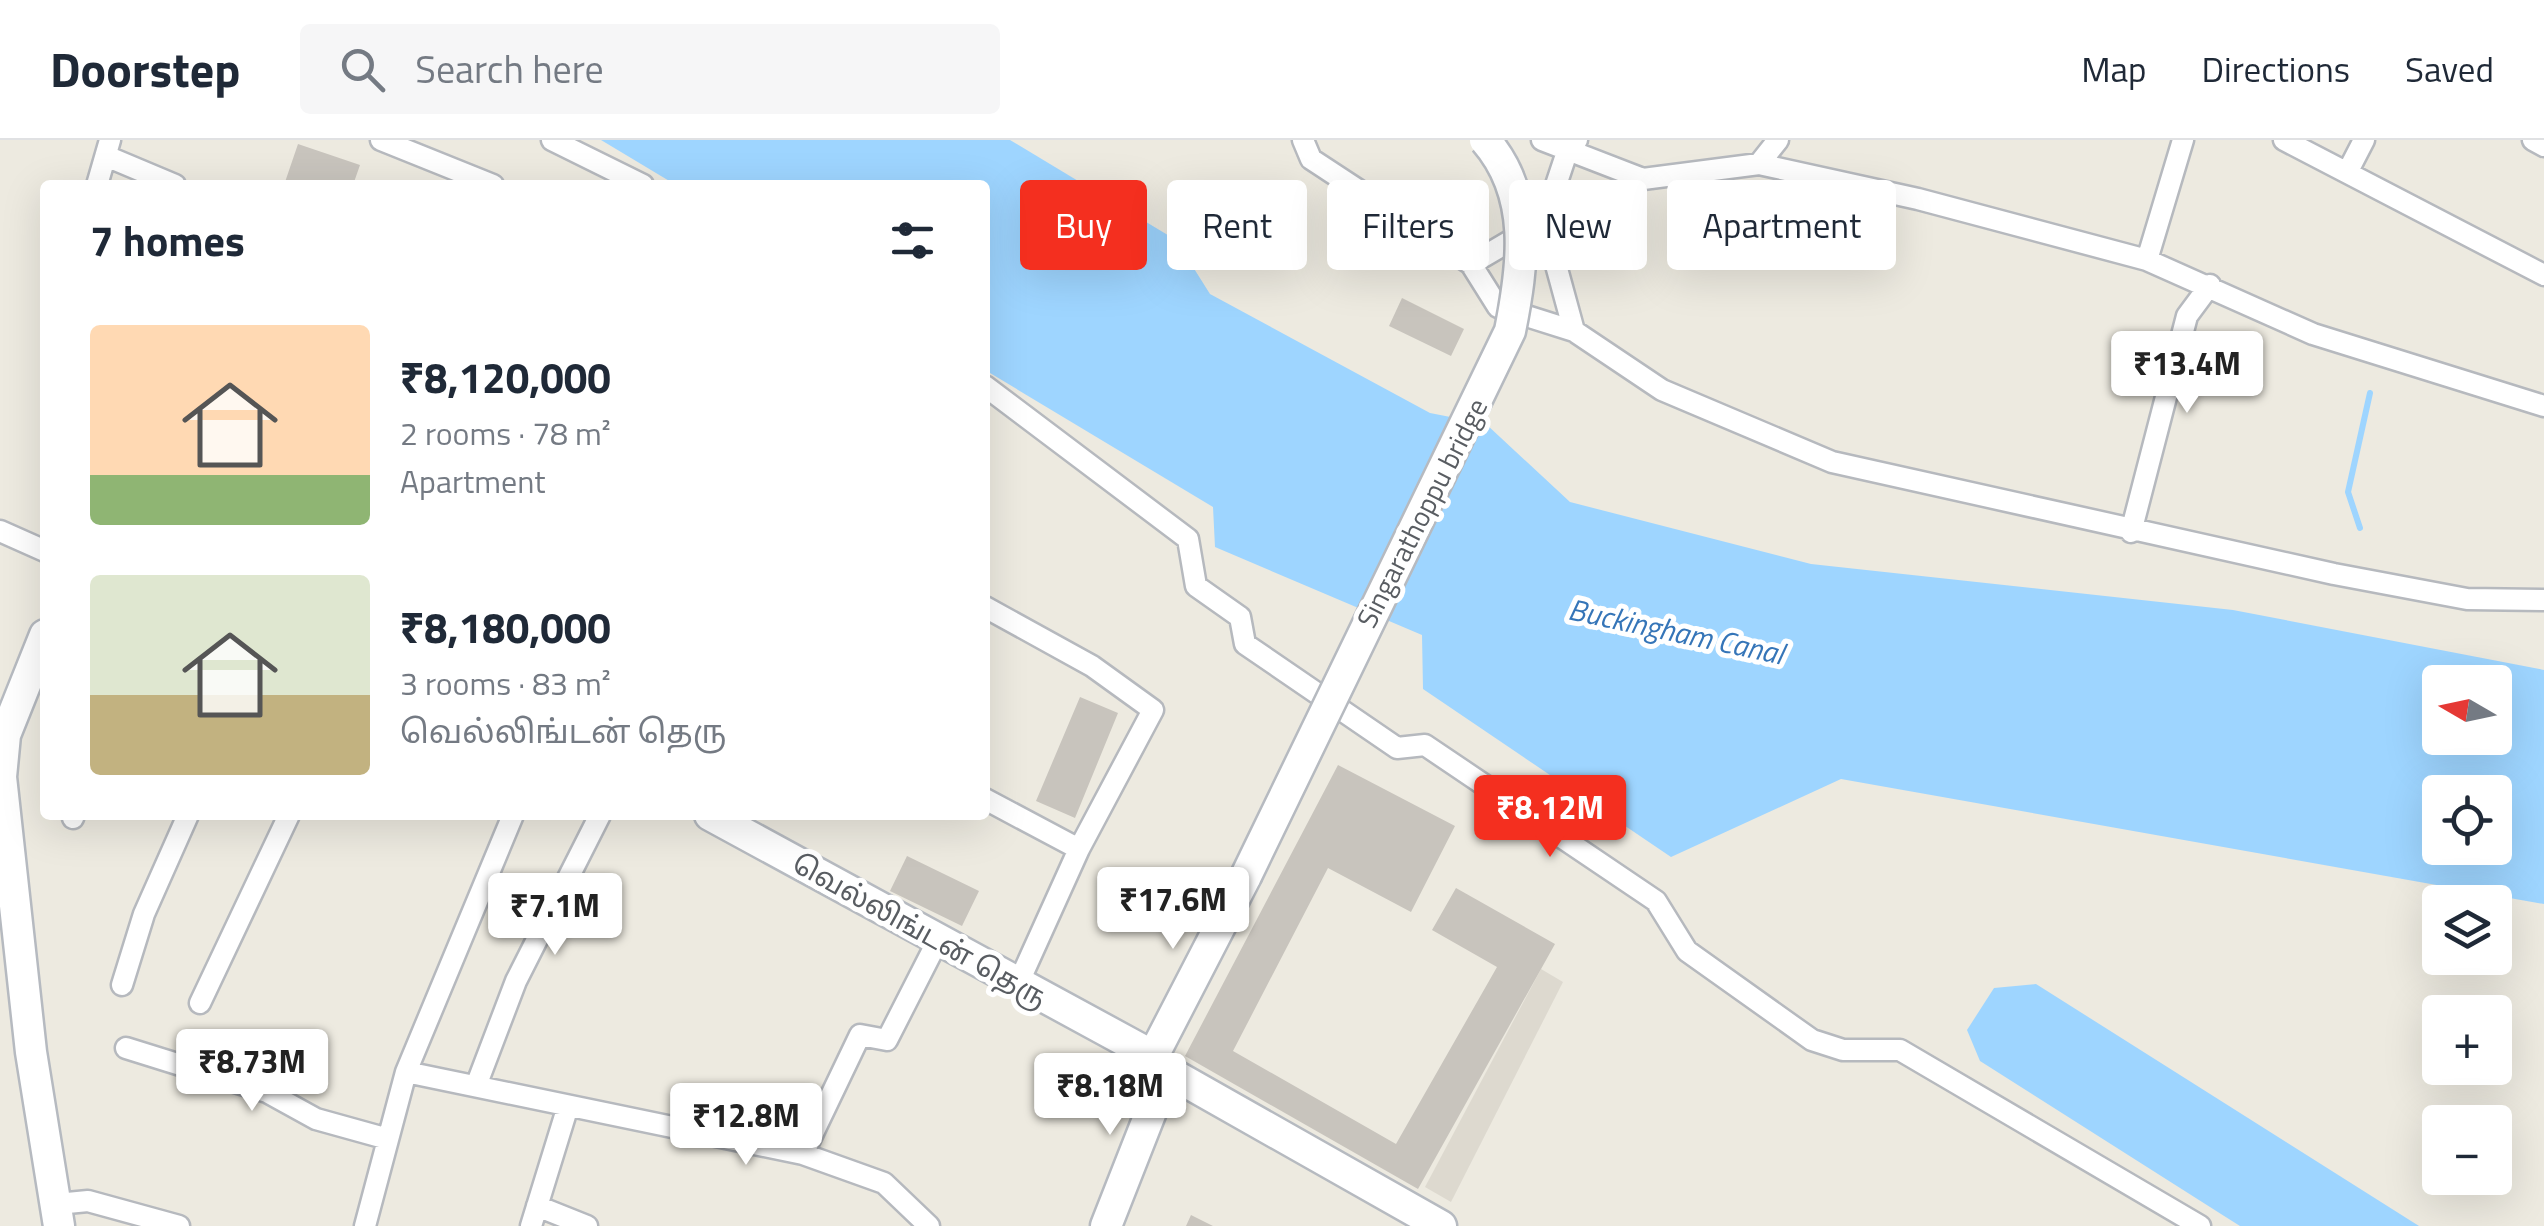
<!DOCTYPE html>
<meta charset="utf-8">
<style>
:root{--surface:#fff;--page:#f6f6f7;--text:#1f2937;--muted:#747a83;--line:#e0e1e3;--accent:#f42f1f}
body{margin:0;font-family:"Titillium Web","Noto Sans Tamil",sans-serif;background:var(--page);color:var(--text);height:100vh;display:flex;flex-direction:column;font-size:38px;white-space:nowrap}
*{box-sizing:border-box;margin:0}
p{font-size:32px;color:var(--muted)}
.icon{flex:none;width:55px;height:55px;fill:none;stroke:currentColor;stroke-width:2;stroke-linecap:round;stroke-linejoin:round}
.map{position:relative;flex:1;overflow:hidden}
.drawer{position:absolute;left:40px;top:40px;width:950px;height:640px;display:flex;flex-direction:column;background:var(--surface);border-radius:10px;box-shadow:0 10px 40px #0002}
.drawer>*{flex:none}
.banner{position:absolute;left:1020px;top:40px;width:950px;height:90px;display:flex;gap:20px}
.needle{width:65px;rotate:279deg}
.controls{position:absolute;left:2422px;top:525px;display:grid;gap:20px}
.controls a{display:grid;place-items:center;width:90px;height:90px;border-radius:10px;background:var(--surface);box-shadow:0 10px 40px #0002;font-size:50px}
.price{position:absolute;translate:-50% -85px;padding:0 22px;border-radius:10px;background:#fff;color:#222;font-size:32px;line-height:65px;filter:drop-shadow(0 2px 5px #0008)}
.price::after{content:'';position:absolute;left:50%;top:60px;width:30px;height:22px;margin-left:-15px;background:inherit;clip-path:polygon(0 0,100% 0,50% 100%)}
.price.selected{background:var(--accent);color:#fff}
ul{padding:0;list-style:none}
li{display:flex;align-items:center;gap:30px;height:250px;padding:0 50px}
li span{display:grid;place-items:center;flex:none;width:280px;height:200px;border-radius:10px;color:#555}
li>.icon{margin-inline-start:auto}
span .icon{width:120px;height:120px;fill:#fffc;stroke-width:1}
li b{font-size:42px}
h2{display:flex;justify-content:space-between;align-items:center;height:120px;padding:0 50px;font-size:42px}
.pill{padding:0 35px;border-radius:10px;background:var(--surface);box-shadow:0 10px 40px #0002;font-size:35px;line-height:90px}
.pill.selected{background:var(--accent);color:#fff}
header{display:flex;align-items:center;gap:60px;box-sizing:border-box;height:140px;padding:0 50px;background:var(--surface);border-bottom:2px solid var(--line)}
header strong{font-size:48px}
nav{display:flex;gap:55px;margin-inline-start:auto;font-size:35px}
.search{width:700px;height:90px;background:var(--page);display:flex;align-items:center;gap:25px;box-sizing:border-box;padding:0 35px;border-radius:10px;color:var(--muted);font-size:38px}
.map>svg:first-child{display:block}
.education{fill:#ddd9cf}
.water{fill:#9ed5ff;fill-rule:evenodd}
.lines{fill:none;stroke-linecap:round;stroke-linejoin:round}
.stream{stroke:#9ed5ff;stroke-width:6}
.building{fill:#c8c4bd}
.street-casing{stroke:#b6b9be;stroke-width:25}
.secondary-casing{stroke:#b6bac0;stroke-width:35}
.street{stroke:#fff;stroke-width:20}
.secondary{stroke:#fff;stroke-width:30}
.secondary-bridge-casing{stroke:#b6bac0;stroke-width:35;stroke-linecap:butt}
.secondary-bridge{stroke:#fff;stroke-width:30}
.labels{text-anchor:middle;stroke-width:10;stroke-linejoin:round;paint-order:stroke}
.street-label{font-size:28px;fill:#595d62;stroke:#fff}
.water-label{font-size:30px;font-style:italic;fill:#3575b8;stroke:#fff}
</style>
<header>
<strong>Doorstep</strong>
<div class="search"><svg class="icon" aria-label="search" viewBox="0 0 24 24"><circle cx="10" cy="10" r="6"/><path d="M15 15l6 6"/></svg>Search here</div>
<nav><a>Map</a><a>Directions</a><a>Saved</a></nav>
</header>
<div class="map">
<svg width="2544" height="1086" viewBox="0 0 2544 1086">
<rect width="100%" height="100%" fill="#edeae0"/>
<path class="education" d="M1541 829 1563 842 1451 1062 1425 1047Z"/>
<path class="water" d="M601 0H1010L1176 100 1210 154 1430 273 1486 284 1570 362 1811 424 2233 470 2544 530V764L1841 639 1671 717 1423 549 1422 495 1215 407 1213 367 985 230V45H676ZM2440 542H2495V598H2440ZM2440 652H2495V708H2440Z
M2036 844 2419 1086H2240L2221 1074 1980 921 1967 890 1994 848Z"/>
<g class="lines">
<path class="stream" d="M2360 388 2348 352 2370 253"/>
</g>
<path class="building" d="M298 4 360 25 353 45H284Z
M1402 158 1464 189 1451 216 1389 186Z
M1080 557 1118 573 1075 678 1036 661Z
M1338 625 1455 686 1411 772 1328 728 1233 911 1396 1004 1497 827 1432 790 1456 748 1555 804 1418 1049 1185 916Z
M907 716 979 751 962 786 890 751Z
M1191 1075 1213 1086H1186Z"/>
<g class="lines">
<g class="street-casing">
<path id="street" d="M381 0 493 45
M552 0 643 45
M1303 0 1311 19 1471 124 1544 81 1567 12 1577 0
M1542 0 1643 39 1759 24 1918 59 2147 120 2313 194 2544 266
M2284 0 2544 135
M2533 0 2544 6
M106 16 175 45
M1759 24 1778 0
M2348 31 2364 0
M97 45 110 0
M1544 81 1574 191 1662 250 1832 322 2334 434 2467 459 2544 460
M2147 120 2183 0
M1471 124 1498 167 1574 191
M985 246 1188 399 1196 446 1240 477 1245 504 1397 608 1425 605 1656 761 1687 811 1812 900 1843 910H1900L2200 1086
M0 391 45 411
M2131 392 2187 176 2210 145
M985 467 1092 526 1153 570 1079 709 1018 844
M985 659 1079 709
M73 678 74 675
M122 845 144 774 188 675
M200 863 289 675
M126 908 267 952 316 979 388 999
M406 932 803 1014 860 895 887 900 938 800
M476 946 516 841 600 675
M803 1014 884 1043 929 1086
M57 1064 88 1061 179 1086
M537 1066 587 1086
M365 1086 406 932 513 675
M531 1086 568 966"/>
</g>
<g class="secondary-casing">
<path id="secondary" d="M45 495 5 595 1 637 31 912 59 1086
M710 675 1153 916 1167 931 1441 1086
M1153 916 1246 736
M1106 1086 1167 931"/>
</g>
<use href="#street" class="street"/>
<use href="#secondary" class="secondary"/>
<g class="secondary-bridge-casing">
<path id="secondary-bridge" d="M1246 736 1510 191C1523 126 1533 55 1485 0"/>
</g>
<use href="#secondary-bridge" class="secondary-bridge"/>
</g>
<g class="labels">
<g class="street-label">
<text transform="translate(1422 373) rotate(-63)" y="10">Singarathoppu bridge</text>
<text transform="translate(920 790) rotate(29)" y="10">வெல்லிங்டன் தெரு</text>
</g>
<g class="water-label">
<text transform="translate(1676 492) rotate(12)" y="10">Buckingham Canal</text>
</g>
</g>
</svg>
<div class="controls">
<a><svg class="needle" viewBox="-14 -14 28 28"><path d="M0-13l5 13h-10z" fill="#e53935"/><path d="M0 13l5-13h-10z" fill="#747a83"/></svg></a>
<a><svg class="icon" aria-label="locate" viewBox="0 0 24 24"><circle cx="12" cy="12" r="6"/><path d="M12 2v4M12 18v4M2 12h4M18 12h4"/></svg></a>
<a><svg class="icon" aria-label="layers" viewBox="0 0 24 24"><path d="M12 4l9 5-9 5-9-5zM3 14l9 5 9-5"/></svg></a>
<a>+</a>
<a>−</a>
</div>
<b class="price" style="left:2187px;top:276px">₹13.4M</b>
<b class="price selected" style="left:1550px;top:720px">₹8.12M</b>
<b class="price" style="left:1173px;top:812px">₹17.6M</b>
<b class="price" style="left:555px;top:818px">₹7.1M</b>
<b class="price" style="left:252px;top:974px">₹8.73M</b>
<b class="price" style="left:1110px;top:998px">₹8.18M</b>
<b class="price" style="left:746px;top:1028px">₹12.8M</b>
<div class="banner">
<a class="pill selected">Buy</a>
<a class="pill">Rent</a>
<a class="pill">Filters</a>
<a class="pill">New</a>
<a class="pill">Apartment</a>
</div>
<section class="drawer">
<h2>7 homes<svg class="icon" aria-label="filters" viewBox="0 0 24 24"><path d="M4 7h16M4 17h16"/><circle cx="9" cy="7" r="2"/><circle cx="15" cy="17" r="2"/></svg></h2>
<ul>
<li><span style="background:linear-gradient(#ffd9b3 75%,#8fb573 0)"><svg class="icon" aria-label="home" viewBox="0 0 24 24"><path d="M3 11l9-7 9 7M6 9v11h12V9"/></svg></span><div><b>₹8,120,000</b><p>2 rooms · 78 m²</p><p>Apartment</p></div></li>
<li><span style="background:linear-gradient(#dfe7d0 60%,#c2b280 0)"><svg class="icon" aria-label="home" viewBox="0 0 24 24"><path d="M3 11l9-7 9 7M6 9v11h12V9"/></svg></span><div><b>₹8,180,000</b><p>3 rooms · 83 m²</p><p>வெல்லிங்டன் தெரு</p></div></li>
</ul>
</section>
</div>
